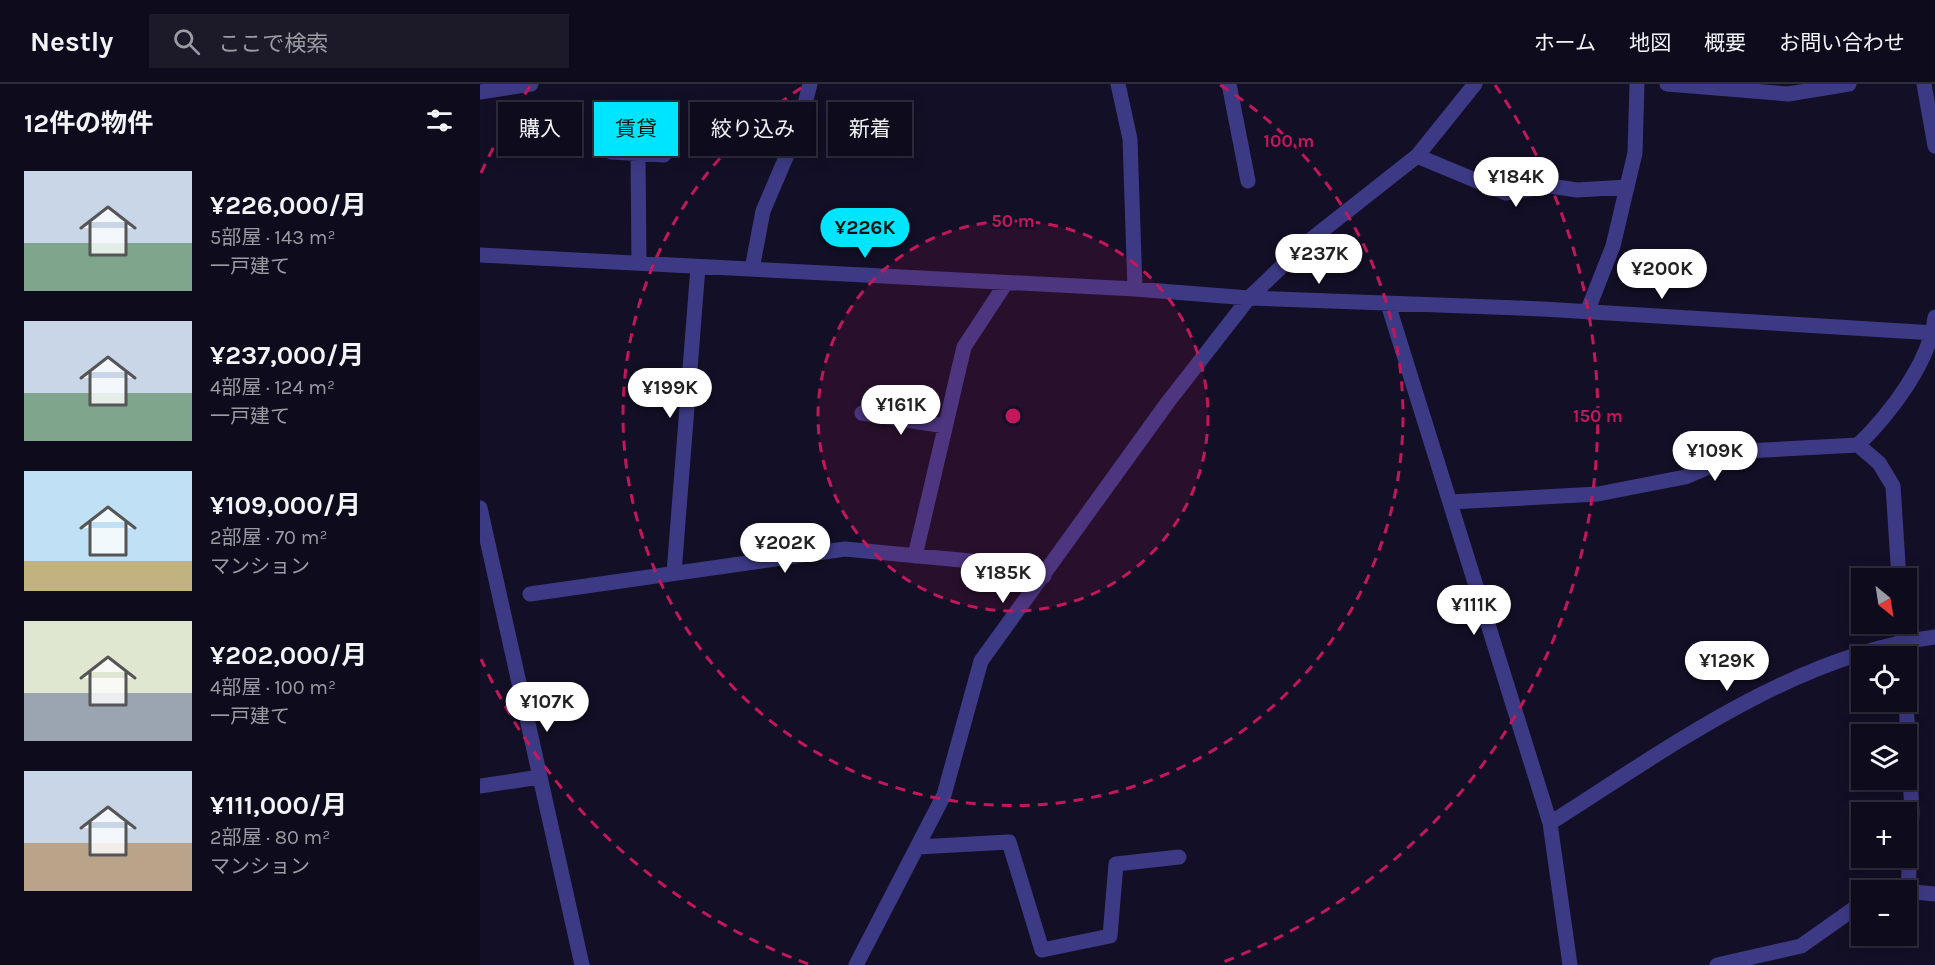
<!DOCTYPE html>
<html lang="ja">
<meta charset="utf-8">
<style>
:root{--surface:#0e0b1c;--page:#1c1929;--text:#f1f3f6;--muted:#9b9ba3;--line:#2e2b3b;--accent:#00e5ff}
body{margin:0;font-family:Karla,"Noto Sans JP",sans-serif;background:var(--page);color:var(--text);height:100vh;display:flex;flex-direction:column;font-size:22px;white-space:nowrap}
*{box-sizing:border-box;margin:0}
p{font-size:20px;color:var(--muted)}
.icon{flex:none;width:33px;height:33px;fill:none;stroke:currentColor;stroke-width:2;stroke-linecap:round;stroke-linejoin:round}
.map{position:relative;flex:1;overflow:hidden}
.drawer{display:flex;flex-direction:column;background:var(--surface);width:480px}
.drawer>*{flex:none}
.banner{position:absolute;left:18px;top:18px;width:570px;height:54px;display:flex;gap:12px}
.needle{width:39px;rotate:150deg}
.buttons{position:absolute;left:1371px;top:484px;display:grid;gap:12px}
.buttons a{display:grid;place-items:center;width:66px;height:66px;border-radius:0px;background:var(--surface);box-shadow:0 3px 15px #0003,0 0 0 2px var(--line);font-size:30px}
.price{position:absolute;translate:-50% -51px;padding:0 14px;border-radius:21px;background:#fff;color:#222;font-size:20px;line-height:39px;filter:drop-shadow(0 2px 3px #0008)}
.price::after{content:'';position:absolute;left:50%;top:36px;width:18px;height:14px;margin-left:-9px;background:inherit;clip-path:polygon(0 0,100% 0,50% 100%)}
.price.active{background:var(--accent);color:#111}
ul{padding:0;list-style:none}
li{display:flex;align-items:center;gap:18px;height:150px;padding:0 24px}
li span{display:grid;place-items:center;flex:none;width:168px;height:120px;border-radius:0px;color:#555}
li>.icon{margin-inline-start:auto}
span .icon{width:72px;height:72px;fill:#fffc;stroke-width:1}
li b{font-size:26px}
h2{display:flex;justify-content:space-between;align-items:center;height:72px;padding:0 24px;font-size:26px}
.pill{padding:0 21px;border-radius:0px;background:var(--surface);box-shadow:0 3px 15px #0003,0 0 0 2px var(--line);font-size:21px;line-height:54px}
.pill.active{background:var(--accent);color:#111}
header{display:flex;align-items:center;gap:36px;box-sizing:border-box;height:84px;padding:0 30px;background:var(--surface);border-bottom:2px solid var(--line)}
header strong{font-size:28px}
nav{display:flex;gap:33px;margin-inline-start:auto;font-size:21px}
.search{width:420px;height:54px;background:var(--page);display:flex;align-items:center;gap:15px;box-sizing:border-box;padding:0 21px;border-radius:0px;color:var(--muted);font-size:22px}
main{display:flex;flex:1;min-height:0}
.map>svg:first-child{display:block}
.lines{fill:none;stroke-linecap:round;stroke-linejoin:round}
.minor{stroke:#3d3a85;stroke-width:15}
.ring{fill:none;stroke:#c2185b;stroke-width:3;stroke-dasharray:10 8}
.centre{fill:#c2185b;stroke:#130f26;stroke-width:3}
.ring-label{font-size:18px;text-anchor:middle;font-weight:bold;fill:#c2185b;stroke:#130f26;stroke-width:5;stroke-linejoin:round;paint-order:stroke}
</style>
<header>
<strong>Nestly</strong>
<div class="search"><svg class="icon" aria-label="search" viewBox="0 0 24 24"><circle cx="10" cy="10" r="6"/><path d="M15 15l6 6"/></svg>ここで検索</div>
<nav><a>ホーム</a><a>地図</a><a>概要</a><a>お問い合わせ</a></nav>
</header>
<main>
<section class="drawer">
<h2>12件の物件<svg class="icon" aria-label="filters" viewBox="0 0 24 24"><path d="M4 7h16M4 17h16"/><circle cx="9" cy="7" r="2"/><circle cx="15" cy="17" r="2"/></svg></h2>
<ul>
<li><span style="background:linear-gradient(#c9d6e8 60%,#7fa58c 0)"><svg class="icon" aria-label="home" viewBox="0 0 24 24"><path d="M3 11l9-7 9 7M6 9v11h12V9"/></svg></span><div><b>¥226,000/月</b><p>5部屋 · 143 m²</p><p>一戸建て</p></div></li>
<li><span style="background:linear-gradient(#c9d6e8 60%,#7fa58c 0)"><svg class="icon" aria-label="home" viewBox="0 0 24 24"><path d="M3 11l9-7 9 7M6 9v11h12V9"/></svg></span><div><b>¥237,000/月</b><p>4部屋 · 124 m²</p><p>一戸建て</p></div></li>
<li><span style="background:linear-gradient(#bfe0f5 75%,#c2b280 0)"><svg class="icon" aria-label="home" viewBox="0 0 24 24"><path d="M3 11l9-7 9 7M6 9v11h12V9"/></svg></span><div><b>¥109,000/月</b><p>2部屋 · 70 m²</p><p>マンション</p></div></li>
<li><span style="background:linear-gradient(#dfe7d0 60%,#9aa5b1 0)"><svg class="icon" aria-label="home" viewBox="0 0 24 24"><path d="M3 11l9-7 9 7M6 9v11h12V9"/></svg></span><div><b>¥202,000/月</b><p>4部屋 · 100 m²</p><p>一戸建て</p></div></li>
<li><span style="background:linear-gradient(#c9d6e8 60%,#b9a48a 0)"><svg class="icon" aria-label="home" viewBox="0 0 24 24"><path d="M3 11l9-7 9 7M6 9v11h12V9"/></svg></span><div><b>¥111,000/月</b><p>2部屋 · 80 m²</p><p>マンション</p></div></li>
</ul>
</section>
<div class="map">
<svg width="1455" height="881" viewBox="0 0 1455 881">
<rect width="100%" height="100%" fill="#130f26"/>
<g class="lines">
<path class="minor" d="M638 0 650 55 655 205
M749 0 768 97
M1187 0 1308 10 1369 0
M1444 0 1455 62
M0 8 51 0
M131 68 184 71
M158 69 159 179
M937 72 1026 109 1070 102 1097 106 1147 103
M0 171 655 205 769 214 1063 225 1455 249
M272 185 283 127 319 43 330 0
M908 220 1070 739 1090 881
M1107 228 1133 162 1155 69 1157 0
M382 329 465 342
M1378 361C1410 330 1450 278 1455 233
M970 418 1118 410 1205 393 1266 367 1378 361 1399 379 1413 402 1419 495
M0 424 102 881
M435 472 484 263 526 199
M194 489 218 183
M50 510 365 465 543 482 564 492
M1421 540 1424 573
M1426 618 1432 729 1428 806
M0 702 60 693
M1070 739C1187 665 1314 571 1455 553
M437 763 529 758 562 866 630 852 636 780 699 773
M1423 807 1455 810
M376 881 464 711 501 577 688 318 769 214 824 161 937 72 995 0
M1237 881 1321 862 1382 819"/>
</g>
<circle cx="533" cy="332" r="195" fill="#c2185b" fill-opacity=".12"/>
<g class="ring">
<circle cx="533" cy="332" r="195"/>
<path d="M740 1A390 390 0 1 1 326 1"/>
<path d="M328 880A585 585 0 0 1 1 575M1 89A585 585 0 0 1 51 1M1015 1A585 585 0 0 1 738 880"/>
</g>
<circle cx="533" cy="332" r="9" class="centre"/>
<g class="ring-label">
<text x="809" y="63">100 m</text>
<text x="533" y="143">50 m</text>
<text x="1118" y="338">150 m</text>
</g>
</svg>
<div class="buttons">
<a><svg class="needle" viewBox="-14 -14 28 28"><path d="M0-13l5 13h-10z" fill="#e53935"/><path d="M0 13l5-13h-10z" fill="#9b9ba3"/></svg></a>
<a><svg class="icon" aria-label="locate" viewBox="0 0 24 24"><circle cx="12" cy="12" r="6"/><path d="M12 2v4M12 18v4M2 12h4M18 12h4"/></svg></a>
<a><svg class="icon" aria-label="layers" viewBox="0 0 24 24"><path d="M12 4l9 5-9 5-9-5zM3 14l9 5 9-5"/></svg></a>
<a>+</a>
<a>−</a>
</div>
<b class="price" style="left:1036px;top:124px">¥184K</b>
<b class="price active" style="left:385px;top:175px">¥226K</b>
<b class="price" style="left:839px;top:201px">¥237K</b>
<b class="price" style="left:1182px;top:216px">¥200K</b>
<b class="price" style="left:190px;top:335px">¥199K</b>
<b class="price" style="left:421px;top:352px">¥161K</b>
<b class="price" style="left:1235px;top:398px">¥109K</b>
<b class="price" style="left:305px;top:490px">¥202K</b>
<b class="price" style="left:523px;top:520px">¥185K</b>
<b class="price" style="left:994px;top:552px">¥111K</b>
<b class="price" style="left:1247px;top:608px">¥129K</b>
<b class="price" style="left:67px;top:649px">¥107K</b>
<div class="banner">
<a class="pill">購入</a>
<a class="pill active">賃貸</a>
<a class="pill">絞り込み</a>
<a class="pill">新着</a>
</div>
</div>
</main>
